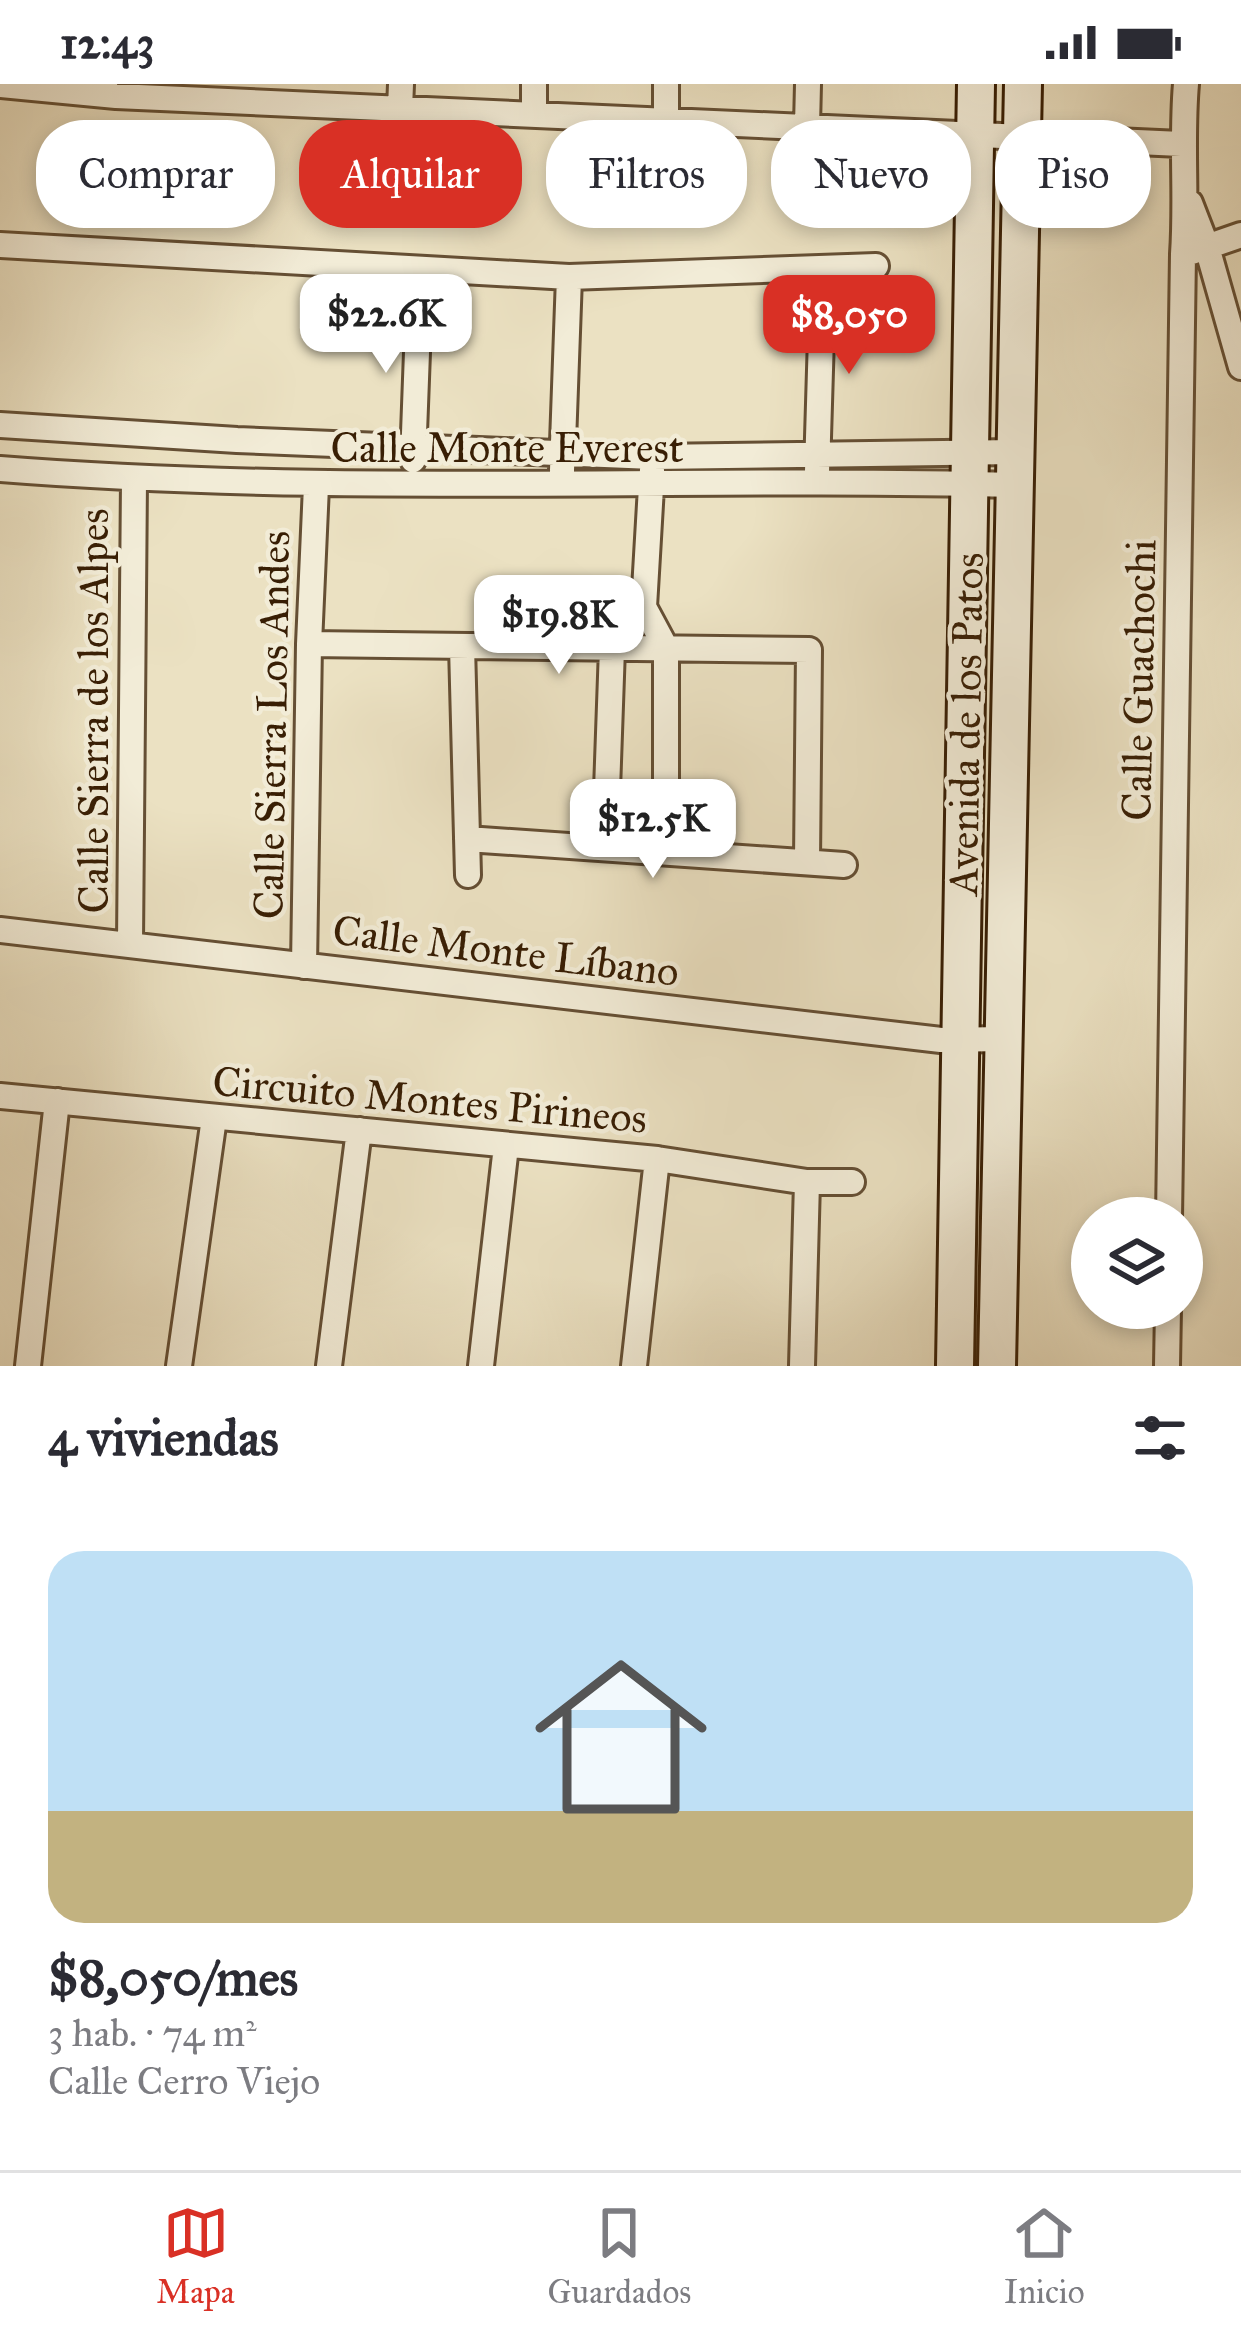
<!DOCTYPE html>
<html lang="es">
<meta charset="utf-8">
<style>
:root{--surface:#fff;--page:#f2f2f3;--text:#2b2b33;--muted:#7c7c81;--line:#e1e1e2;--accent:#d93025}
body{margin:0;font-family:"IM FELL Great Primer",serif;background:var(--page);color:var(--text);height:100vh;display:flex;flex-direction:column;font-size:45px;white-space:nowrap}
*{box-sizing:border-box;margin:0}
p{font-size:39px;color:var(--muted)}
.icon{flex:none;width:66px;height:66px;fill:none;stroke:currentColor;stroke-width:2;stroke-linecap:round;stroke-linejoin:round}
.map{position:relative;height:1282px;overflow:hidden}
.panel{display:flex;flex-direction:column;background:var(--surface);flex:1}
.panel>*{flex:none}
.banner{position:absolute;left:36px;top:36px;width:1170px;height:108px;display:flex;gap:24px}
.controls{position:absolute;left:1071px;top:1113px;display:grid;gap:24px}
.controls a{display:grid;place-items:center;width:132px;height:132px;border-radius:50%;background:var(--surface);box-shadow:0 6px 18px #0003;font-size:60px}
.price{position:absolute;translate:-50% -102px;padding:0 27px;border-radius:24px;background:#fff;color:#222;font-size:39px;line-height:78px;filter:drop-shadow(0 3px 6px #0008)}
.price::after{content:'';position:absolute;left:50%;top:72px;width:36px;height:27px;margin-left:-18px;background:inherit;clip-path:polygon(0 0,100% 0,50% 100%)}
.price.current{background:var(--accent);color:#fff}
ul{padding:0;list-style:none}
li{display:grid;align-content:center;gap:24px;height:636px;padding:0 48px}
li span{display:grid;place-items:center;height:372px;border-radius:36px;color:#555}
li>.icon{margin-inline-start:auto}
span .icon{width:216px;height:216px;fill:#fffc;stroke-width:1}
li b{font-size:51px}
h2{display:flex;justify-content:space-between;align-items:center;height:144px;padding:0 48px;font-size:51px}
.pill{padding:0 42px;border-radius:48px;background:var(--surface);box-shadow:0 6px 18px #0003;font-size:42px;line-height:108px}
.pill.current{background:var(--accent);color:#fff}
.status{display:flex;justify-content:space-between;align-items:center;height:84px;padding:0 60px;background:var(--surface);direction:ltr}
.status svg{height:33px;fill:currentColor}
.tabs{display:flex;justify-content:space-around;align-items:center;height:168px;border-top:3px solid var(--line);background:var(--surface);font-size:33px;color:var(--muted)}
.tabs a{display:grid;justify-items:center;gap:6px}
.tabs .current{color:var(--accent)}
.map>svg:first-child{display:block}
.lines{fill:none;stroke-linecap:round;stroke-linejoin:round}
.street-casing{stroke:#654f34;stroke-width:30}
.secondary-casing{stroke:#381e04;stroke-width:42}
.street{stroke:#f2ecd7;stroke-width:24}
.secondary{stroke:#f2ecd7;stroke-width:36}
.labels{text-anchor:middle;stroke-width:9;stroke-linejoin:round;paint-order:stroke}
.street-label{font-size:42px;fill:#381e04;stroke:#f2ecd7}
</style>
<div class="status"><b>12:43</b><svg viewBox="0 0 49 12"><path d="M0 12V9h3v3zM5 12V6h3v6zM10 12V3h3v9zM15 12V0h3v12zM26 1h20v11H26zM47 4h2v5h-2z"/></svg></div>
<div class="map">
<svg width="1241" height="1282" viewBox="0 0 1241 1282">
<rect width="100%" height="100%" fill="#ebe1c2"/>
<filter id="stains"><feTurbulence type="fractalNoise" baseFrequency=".00167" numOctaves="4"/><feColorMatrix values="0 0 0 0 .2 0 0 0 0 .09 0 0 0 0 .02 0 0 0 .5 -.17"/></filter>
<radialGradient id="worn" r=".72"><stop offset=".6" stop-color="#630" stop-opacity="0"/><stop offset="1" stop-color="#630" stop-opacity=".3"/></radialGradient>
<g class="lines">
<g class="street-casing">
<path id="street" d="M0 1 116 12 1181 60
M400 25 401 0
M534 30V0
M666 36V0
M807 42 808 0
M1190 119 1207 163 1241 283
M0 161 569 193 876 182
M1192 168 1241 151
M0 341 237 356 653 373 1015 368
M413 376 420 187
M0 385C338 412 676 392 1015 401
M562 386 569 193
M652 386 644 523 666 564V768
M817 387 823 185
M309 560 809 566 807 778
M462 562 468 791
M467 755 844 781
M605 763 612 564 644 523
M0 846 941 956 1003 955
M130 859 134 396
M304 882 309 560 316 402
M0 1012 657 1075 807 1098H852
M1169 1134 1183 170C1187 113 1181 57 1186 0
M28 1282 57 1017
M179 1282 214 1034
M329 1282 359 1046
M481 1282 506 1062
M634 1282 657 1075
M802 1282 807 1098
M1167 1282 1168 1224"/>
</g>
<g class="secondary-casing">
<path id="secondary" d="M955 1282 976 0
M997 1282 1023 0"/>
</g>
<use href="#street" class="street"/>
<use href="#secondary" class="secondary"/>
</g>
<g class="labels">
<g class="street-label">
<text x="507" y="378">Calle Monte Everest</text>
<text transform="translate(1138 596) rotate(-89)" y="15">Calle Guachochi</text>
<text transform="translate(93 627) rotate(-90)" y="15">Calle Sierra de los Alpes</text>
<text transform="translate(965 640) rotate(-89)" y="15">Avenida de los Patos</text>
<text transform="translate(271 641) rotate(-89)" y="15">Calle Sierra Los Andes</text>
<text transform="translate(506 866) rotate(7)" y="15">Calle Monte Líbano</text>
<text transform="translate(430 1015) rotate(5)" y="15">Circuito Montes Pirineos</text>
</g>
</g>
<rect width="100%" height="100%" filter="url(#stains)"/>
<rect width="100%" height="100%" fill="url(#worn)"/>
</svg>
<div class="controls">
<a><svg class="icon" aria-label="layers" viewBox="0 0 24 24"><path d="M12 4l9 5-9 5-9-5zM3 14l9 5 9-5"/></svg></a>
</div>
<b class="price" style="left:386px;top:292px">$22.6K</b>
<b class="price current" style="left:849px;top:293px">$8,050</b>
<b class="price" style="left:559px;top:593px">$19.8K</b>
<b class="price" style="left:653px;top:797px">$12.5K</b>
<div class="banner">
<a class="pill">Comprar</a>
<a class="pill current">Alquilar</a>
<a class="pill">Filtros</a>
<a class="pill">Nuevo</a>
<a class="pill">Piso</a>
</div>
</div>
<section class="panel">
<h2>4 viviendas<svg class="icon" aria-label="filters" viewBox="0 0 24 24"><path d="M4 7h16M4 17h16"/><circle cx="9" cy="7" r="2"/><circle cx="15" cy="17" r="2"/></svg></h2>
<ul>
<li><span style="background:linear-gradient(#bfe0f5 70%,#c2b280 0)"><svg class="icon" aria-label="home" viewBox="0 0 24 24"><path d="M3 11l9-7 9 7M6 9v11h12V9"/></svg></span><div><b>$8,050/mes</b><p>3 hab. · 74 m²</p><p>Calle Cerro Viejo</p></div></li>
</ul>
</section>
<nav class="tabs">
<a class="current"><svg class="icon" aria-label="map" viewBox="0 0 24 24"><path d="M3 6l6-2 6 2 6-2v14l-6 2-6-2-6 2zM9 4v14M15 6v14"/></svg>Mapa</a>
<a><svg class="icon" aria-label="saved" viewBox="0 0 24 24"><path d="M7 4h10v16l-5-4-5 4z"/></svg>Guardados</a>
<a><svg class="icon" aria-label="home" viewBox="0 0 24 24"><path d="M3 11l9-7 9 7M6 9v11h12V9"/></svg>Inicio</a>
</nav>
